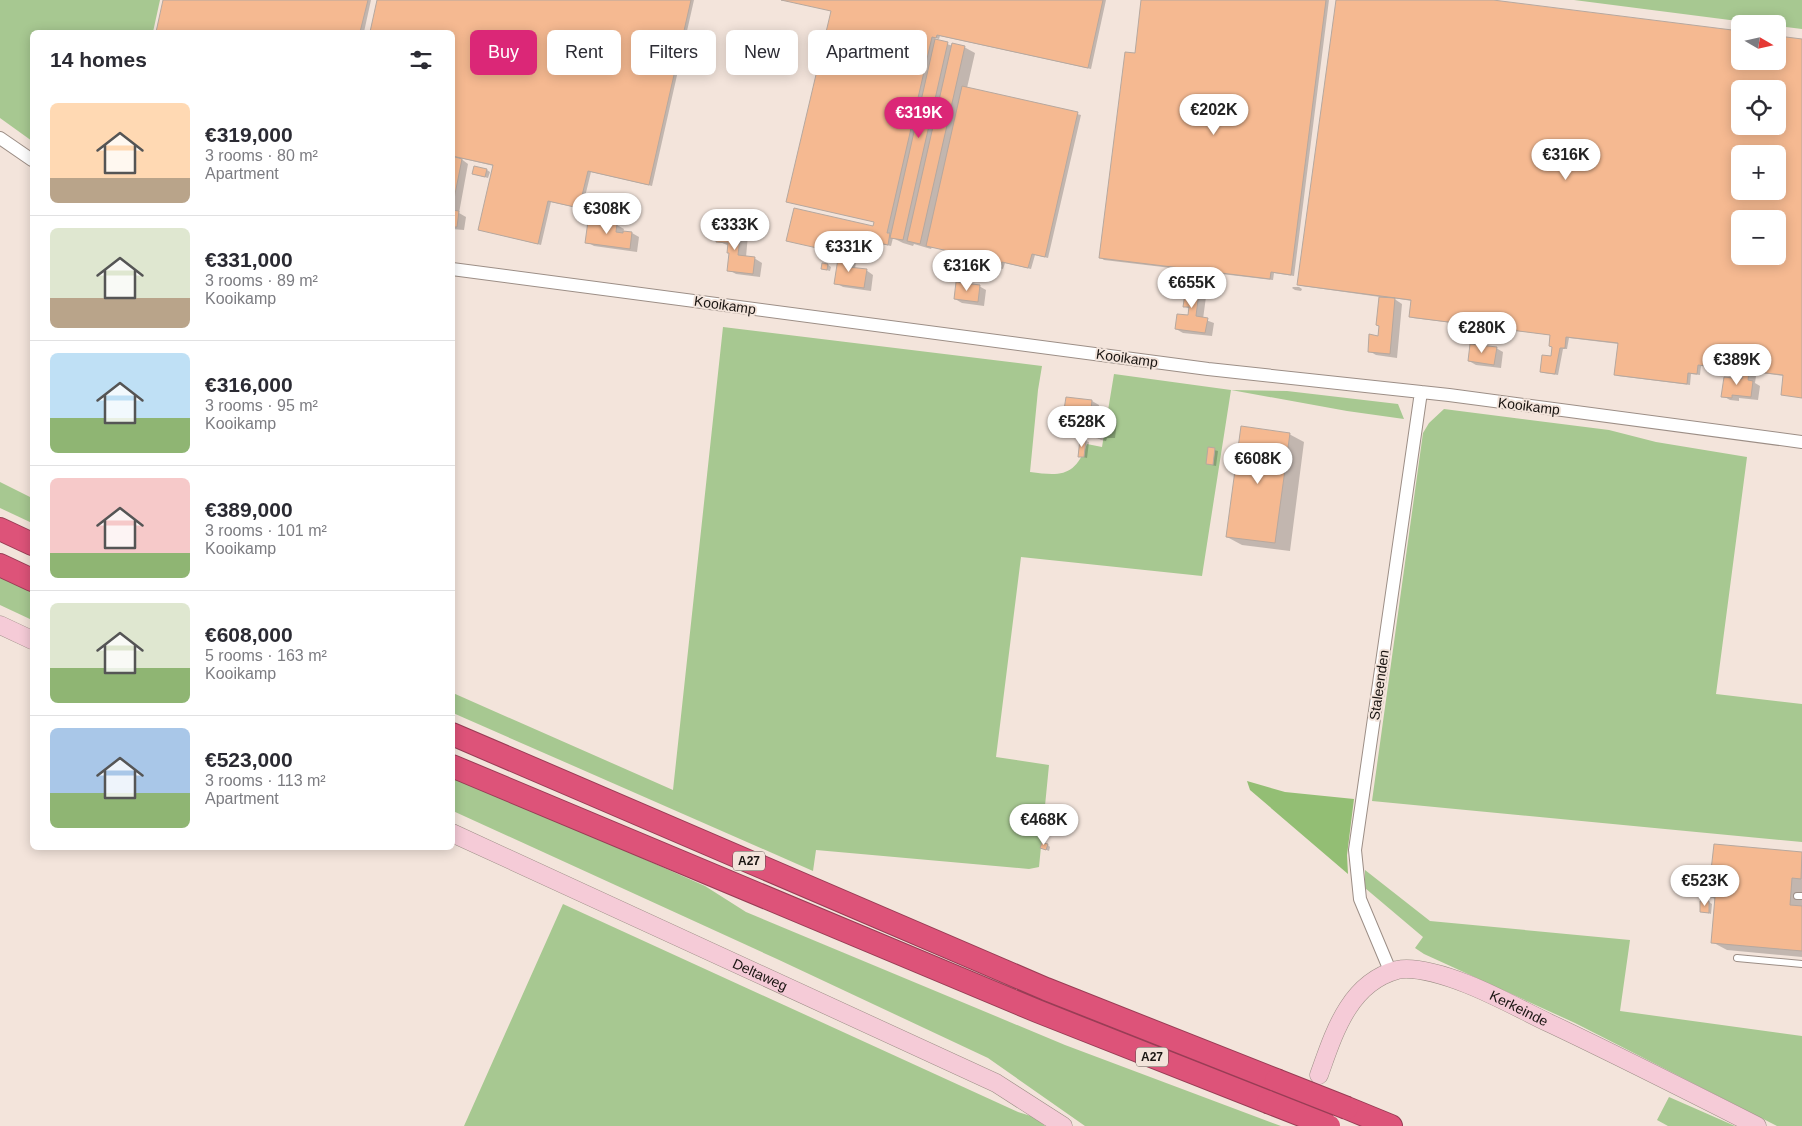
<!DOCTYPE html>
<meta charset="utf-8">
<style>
:root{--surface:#fff;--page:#f7f7f7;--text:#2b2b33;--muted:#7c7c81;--line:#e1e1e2;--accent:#db2777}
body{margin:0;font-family:Helvetica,sans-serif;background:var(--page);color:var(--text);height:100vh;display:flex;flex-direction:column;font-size:19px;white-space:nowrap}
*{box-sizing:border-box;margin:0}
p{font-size:16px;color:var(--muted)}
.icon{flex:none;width:28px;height:28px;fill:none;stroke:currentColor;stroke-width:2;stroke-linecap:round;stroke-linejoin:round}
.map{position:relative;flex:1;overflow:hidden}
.side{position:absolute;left:30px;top:30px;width:425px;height:820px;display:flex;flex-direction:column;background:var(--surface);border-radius:8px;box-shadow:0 2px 12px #0003}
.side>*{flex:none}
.hud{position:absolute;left:470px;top:30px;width:475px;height:45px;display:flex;gap:10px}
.needle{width:32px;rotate:99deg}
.controls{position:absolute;left:1731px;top:15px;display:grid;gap:10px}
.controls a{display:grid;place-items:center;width:55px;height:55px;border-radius:8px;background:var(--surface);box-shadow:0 2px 12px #0003;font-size:25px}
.price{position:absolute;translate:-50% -42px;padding:0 11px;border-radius:18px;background:#fff;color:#222;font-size:16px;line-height:32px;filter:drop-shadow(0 1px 2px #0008)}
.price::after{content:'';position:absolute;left:50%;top:30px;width:15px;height:11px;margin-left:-8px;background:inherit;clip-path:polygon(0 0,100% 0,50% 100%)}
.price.selected{background:var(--accent);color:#fff}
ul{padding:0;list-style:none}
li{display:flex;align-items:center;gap:15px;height:125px;padding:0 20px}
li+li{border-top:1px solid var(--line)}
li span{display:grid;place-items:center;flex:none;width:140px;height:100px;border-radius:8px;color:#555}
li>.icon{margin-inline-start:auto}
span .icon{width:60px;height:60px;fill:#fffc;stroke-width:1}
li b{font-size:21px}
h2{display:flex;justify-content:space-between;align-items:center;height:60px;padding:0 20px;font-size:21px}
.chip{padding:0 18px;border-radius:8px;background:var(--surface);box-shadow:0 2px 12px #0003;font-size:18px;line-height:45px}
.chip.selected{background:var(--accent);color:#fff}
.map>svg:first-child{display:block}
.green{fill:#a7c891}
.forest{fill:#93be74}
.shadow{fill:#0003;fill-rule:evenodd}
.building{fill:#f5b991;stroke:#b6a89f;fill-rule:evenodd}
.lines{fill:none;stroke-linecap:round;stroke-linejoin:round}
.lane-casing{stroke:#9c8e86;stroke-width:8}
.street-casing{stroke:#9c8e86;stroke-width:14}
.secondary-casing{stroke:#9c8e86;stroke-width:19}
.highway-casing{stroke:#983d55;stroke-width:24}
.lane{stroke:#fff;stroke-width:6}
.street{stroke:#fff;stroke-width:12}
.secondary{stroke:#f5cbd7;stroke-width:18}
.highway{stroke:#dd5379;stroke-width:22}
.highway-bridge-casing{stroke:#983d55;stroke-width:24;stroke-linecap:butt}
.highway-bridge{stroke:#dd5379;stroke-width:22}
.labels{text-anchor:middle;stroke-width:4;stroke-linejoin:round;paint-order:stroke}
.shield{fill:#f3e4db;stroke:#5a524e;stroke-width:1}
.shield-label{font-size:12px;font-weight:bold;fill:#191411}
.street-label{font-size:14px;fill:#191411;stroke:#f3e4db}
</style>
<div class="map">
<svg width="1802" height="1126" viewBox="0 0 1802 1126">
<rect width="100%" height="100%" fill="#f3e4db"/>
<path class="green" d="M0 0H160L153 32H32V141L0 118Z
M1574 0H1802V29L1778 26V24H1761Z
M723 327 1042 366 1038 390 1030 472C1061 476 1075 477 1087 444L1102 447 1114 374 1231 390 1287 391 1398 404 1404 419 1347 411 1231 390 1202 576 1021 557 996 757 1049 765 1039 867 1029 869 816 850 813 871 453 713V693L673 790Z
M1444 409 1609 430 1656 442 1747 457 1716 694 1802 704V842L1372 801 1423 433 1429 423Z
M0 482 32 498V523L0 508Z
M0 572 32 586V620L0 605Z
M453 774 705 886 746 912 1065 1045 1281 1126H1085L988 1058 777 959 453 811Z
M1365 870 1430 921 1630 940 1620 1011 1802 1036V1126H1777L1575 1023 1424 954 1415 948 1423 937 1365 888Z
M563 904 1018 1112 1034 1117 1045 1126H464Z
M1669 1097 1735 1126H1668L1657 1120Z"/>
<path class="forest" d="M1247 781 1285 792 1354 799 1347 855 1348 874 1250 790Z"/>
<path class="shadow" d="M164 0H371L364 32H157Z
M378 0H694L652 186 591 172 582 209 551 202 541 245 479 230 494 166 460 158 468 164 459 213 466 217 464 230 452 229V32H371Z
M787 0H1106L1091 69 940 36 939 39 935 38V40L953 46 964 47 975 53 967 88 1081 115 1048 258 1035 255 1031 269 1005 263 1003 269 991 266 988 264V262L985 259 932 247 931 249 914 244 913 246 903 243 893 238 891 246 872 242 869 259 848 255 856 260 855 269 866 270 873 275 871 291 843 287 836 283 840 253 874 228 875 222 791 203 837 11Z
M1142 0H1329L1294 276 1274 273 1273 280 1104 260 1101 258 1136 54Z
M1338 0H1482L1740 32V61H1778V37L1802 40V398L1782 394 1784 376 1748 371 1756 376 1755 383 1760 386 1758 400 1739 398V401L1730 400 1723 396 1743 381 1744 371 1701 366 1700 375 1691 374 1690 385 1618 376 1615 374 1619 344 1569 338 1567 349H1563L1558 375 1544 373 1541 372 1552 357 1553 347 1551 335 1413 318 1410 316 1412 301 1393 298 1402 304 1397 358 1376 355 1369 351 1379 337 1380 326 1377 325 1380 297 1302 286 1299 284ZM1740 89H1778V126H1740ZM1740 154H1778V191H1740ZM1740 219H1778V256H1740Z
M487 170 490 172 488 178 473 174Z
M617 225 624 229 623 232 632 233 639 237 637 252 594 246 587 242Z
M719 228 741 231 748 235 746 257 754 258 762 263 760 277 736 274 729 270 731 254 728 252 729 246 718 241Z
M828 265 831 267 830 271 822 269Z
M1200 277 1208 282 1203 319 1214 323 1212 336 1183 333 1176 329 1189 317 1190 309 1184 306 1194 281Z
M979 286 986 290 984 306 962 303 955 299Z
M1293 287H1299L1302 289 1301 291 1295 290 1292 288Z
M1496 348 1503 352 1501 368 1476 365 1469 361Z
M1067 398 1092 401 1099 405 1098 416 1110 417 1117 421 1115 438H1107L1106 441 1101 440 1094 436 1096 423 1072 420 1065 416Z
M1289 434 1304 442 1290 551 1242 545 1227 537Z
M1086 441 1089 442 1087 458 1079 456Z
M1214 450 1218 451 1216 466 1207 464Z
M1048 845 1050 847 1049 851 1044 849Z
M1715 845 1802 853V957L1727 950 1712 942 1716 900 1710 896Z
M1709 902 1712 904 1711 914 1701 911Z"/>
<path class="building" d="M163 0H368L360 32H156Z
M377 0H691L649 185 588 171 579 208 548 201 538 244 478 230 493 165 452 156V32H370Z
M781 0H1103L1088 68 937 35 936 38 932 37 887 233H890L888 245 869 241 866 259 786 241 794 208 873 226 874 222 786 202 831 11Z
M1141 0H1326L1291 275 1271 272 1270 279 1099 258 1125 52 1135 53Z
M1336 0H1493L1740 31V61H1778V36L1802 39V398L1781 395 1783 375 1698 365 1697 374 1688 373 1687 384 1614 375 1618 343 1566 337 1565 348H1560L1555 374 1540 372 1542 355 1551 356 1552 347 1549 346 1550 335 1409 317 1411 300 1297 285ZM1740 89H1778V126H1740ZM1740 154H1778V191H1740ZM1740 219H1778V256H1740Z
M935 39 948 42 903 240 890 238Z
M952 43 965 46 920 244 907 241Z
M962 86 1078 112 1045 257 1032 254 1028 268 1002 262 1000 268 986 265 987 261 983 260 984 259 926 246Z
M452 156 462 159 452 209Z
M474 166 487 169 485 177 472 174Z
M452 210 459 211 457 227H452Z
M588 221 617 224 616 232 623 233V231L632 232 630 249 585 243Z
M718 227 741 230 738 255 755 257 753 274 727 271 729 253H727L728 243 716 242Z
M839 252 850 255 848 267 867 269 864 288 834 284Z
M822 263 828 264 827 270 821 269Z
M1193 275 1201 276 1196 316 1208 318 1205 333 1175 329 1177 314 1188 315 1189 307H1183L1187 279H1193Z
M956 282 980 285 978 302 954 299Z
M1379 297 1395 298 1390 354 1368 352 1369 334 1378 336 1379 326 1376 325Z
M1470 344 1497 347 1494 365 1468 361Z
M1743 370 1749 371 1748 380 1753 381 1751 397 1732 395V398L1721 397 1724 377 1742 379Z
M1066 397 1092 400 1090 420 1063 416Z
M1095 414 1111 416 1108 435 1100 434 1099 438 1092 437Z
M1241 426 1290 433 1275 543 1226 537Z
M1080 439 1086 440 1084 457H1078Z
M1208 447 1215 448 1213 465 1206 464Z
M1043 840V843L1048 844 1046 850 1040 848Z
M1714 844 1802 852 1801 879 1792 878 1790 905 1802 906V951L1711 943 1715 897H1708Z
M1700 901H1709V913L1700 912Z"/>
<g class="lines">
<g class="lane-casing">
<path id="lane" d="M1797 896H1802
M1737 958 1802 964"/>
</g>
<g class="street-casing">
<path id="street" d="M0 138 32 160
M452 269 1208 369 1449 395 1802 442
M1391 973 1360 899 1355 850 1421 392"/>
</g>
<g class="secondary-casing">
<g id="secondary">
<path d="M0 625 32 640"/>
<path id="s1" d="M452 833 996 1083 1063 1126"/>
<path id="s2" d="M1319 1075C1334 1033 1349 983 1397 970 1416 966 1449 977 1467 984 1495 995 1522 1010 1549 1023 1619 1056 1688 1091 1757 1126"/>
</g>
</g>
<g class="highway-casing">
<path id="highway" d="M0 529 32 544
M0 565 32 580
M452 734 1046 989 1276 1080
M452 766 1037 1011 1268 1102
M1347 1108 1391 1126"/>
</g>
<use href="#lane" class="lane"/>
<use href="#street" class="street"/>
<use href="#secondary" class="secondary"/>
<use href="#highway" class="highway"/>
<g class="highway-bridge-casing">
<path id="highway-bridge" d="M1276 1080 1347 1108
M1268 1102 1329 1126"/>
</g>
<use href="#highway-bridge" class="highway-bridge"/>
</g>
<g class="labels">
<g class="shield">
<rect x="733" y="851.5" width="32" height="19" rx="4"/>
<rect x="1136" y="1047.5" width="32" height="19" rx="4"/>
</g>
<g class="shield-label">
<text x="749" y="865">A27</text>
<text x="1152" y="1061">A27</text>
</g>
<g class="street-label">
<text transform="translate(725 305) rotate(8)" y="5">Kooikamp</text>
<text transform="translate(1127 358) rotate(8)" y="5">Kooikamp</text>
<text transform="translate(1529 406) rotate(7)" y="5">Kooikamp</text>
<text transform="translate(1379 685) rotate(-82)" y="5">Staleenden</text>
<text dy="5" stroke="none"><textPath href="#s1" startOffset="339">Deltaweg</textPath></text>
<text dy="5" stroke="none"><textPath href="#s2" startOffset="266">Kerkeinde</textPath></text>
</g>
</g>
</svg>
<div class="controls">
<a><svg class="needle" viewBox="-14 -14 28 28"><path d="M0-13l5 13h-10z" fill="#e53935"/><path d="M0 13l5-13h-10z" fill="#7c7c81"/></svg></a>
<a><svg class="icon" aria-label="locate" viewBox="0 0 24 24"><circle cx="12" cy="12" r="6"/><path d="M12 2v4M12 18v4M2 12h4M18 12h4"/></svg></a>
<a>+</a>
<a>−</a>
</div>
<b class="price" style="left:1214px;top:136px">€202K</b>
<b class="price selected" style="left:919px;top:139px">€319K</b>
<b class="price" style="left:1566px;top:181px">€316K</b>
<b class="price" style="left:607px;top:235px">€308K</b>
<b class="price" style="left:735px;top:251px">€333K</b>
<b class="price" style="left:849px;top:273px">€331K</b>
<b class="price" style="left:967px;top:292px">€316K</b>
<b class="price" style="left:1192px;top:309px">€655K</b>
<b class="price" style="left:1482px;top:354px">€280K</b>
<b class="price" style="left:1737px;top:386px">€389K</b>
<b class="price" style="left:1082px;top:448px">€528K</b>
<b class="price" style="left:1258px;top:485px">€608K</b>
<b class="price" style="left:1044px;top:846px">€468K</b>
<b class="price" style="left:1705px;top:907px">€523K</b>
<div class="hud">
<a class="chip selected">Buy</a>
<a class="chip">Rent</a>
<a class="chip">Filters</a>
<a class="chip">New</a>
<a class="chip">Apartment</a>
</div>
<section class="side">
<h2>14 homes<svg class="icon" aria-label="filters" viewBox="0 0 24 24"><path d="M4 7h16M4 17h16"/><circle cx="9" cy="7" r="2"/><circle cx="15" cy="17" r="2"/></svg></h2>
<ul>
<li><span style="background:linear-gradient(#ffd9b3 75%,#b9a48a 0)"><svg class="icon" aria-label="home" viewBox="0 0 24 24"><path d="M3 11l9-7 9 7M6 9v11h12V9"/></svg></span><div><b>€319,000</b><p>3 rooms · 80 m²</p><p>Apartment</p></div></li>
<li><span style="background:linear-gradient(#dfe7d0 70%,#b9a48a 0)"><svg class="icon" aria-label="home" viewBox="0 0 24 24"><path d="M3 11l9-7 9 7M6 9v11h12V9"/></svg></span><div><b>€331,000</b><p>3 rooms · 89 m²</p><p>Kooikamp</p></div></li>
<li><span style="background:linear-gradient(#bfe0f5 65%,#8fb573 0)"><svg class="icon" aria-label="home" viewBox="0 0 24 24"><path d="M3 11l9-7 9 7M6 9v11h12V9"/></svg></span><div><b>€316,000</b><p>3 rooms · 95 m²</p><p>Kooikamp</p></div></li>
<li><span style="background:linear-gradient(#f6c9c9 75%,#8fb573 0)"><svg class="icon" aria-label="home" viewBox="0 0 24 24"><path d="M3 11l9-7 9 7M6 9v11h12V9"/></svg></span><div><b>€389,000</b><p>3 rooms · 101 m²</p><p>Kooikamp</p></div></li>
<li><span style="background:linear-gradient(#dfe7d0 65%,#8fb573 0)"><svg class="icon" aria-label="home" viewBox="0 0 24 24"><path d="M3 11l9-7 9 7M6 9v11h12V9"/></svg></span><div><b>€608,000</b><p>5 rooms · 163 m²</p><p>Kooikamp</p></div></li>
<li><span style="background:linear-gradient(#a9c7e8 65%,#8fb573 0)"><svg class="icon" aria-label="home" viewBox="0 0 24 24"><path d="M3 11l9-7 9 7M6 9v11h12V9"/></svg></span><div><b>€523,000</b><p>3 rooms · 113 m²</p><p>Apartment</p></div></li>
</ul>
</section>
</div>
